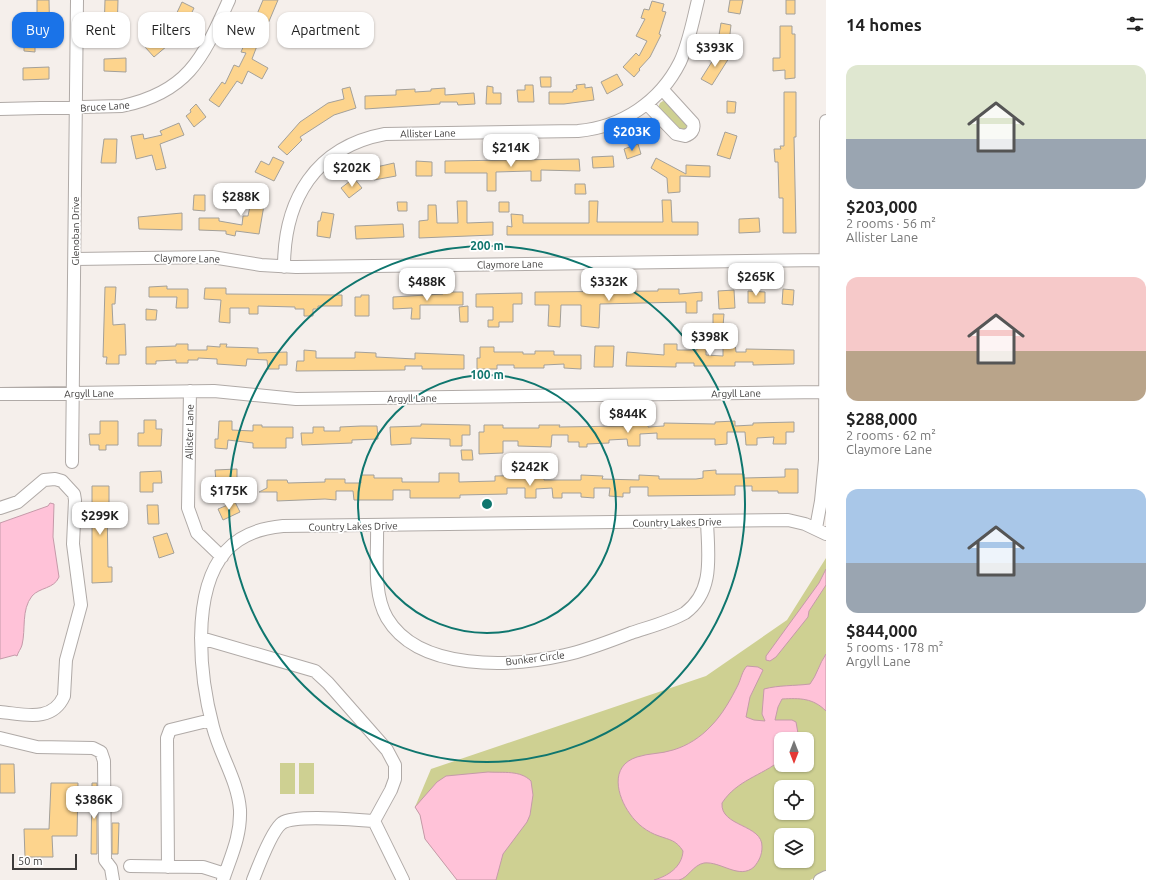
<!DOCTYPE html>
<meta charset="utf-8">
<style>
:root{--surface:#fff;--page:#f6f6f6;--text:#222;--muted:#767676;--accent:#1a73e8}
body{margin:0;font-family:Ubuntu,sans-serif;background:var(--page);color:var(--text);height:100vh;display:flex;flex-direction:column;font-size:15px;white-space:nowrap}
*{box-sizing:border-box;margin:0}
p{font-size:13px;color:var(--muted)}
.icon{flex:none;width:22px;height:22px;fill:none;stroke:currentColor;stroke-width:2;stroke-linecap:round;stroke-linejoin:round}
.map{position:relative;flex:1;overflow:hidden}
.sheet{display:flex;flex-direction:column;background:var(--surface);width:340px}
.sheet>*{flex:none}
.hud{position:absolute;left:12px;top:12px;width:380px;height:36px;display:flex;gap:8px}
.needle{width:26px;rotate:180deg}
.controls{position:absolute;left:774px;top:732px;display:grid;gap:8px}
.controls a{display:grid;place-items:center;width:40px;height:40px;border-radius:8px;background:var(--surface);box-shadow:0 1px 3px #0004;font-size:20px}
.scale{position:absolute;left:12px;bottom:10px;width:65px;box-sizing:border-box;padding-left:4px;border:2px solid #3d3b3a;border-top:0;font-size:11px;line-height:14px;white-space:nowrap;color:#3d3b3a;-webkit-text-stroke:3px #fff;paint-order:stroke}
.price{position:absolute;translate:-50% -34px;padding:0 9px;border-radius:8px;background:#fff;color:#222;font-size:13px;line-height:26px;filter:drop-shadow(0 1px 2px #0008)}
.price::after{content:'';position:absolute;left:50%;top:24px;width:12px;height:9px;margin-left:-6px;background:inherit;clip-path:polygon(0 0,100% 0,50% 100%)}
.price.current{background:var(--accent);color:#fff}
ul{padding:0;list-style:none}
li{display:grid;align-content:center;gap:8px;height:212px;padding:0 20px}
li span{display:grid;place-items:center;height:124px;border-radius:12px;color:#555}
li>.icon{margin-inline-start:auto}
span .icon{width:72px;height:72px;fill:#fffc;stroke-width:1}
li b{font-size:17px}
h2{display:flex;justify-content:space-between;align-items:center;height:48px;padding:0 20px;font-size:17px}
.chip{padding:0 14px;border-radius:12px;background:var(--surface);box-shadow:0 1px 3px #0004;font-size:14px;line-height:36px}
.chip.current{background:var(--accent);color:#fff}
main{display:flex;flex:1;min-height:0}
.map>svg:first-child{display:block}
.green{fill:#ced092;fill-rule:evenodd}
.water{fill:#ffc2d8;stroke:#c59aa9}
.building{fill:#fdd48d;stroke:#a3a09a}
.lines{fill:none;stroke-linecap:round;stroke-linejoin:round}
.minor-casing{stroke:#b0aaa7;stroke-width:14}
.minor{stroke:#fff;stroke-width:12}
.ring{fill:none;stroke:#0f766e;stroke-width:2}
.labels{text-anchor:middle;stroke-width:3.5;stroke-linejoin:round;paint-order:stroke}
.street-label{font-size:10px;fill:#3d3b3a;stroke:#fff}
.centre{fill:#0f766e;stroke:#fff;stroke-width:2}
.ring-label{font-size:12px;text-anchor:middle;font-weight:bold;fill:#0f766e;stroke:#fff;stroke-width:3.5;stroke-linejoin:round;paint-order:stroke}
</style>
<main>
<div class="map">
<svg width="826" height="880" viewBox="0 0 826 880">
<rect width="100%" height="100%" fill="#f5efeb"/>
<path class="green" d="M663 101 666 102 688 124 687 129 681 131 658 108 660 103Z
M826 558V872L810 880H457L425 839 420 815 415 807 431 769 706 676 787 620ZM781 739H807V765H781ZM781 787H807V813H781ZM781 835H807V861H781Z
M280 763H295V794H280Z
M299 763H314V794H299Z"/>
<path class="water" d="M50 503 54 504 53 537 59 577C54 589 40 587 32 596 21 610 26 629 22 645 21 649 18 652 17 656L15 655 0 659V523L48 506Z
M826 569V585L809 611 808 617 776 657 770 661 766 660V656L819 583Z
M826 654V711C813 698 800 698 782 699L778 707 775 720H792L796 722 799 739H781V760C761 776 737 780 722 803 720 827 763 824 762 847 762 855 759 861 754 867 739 880 721 861 704 863 693 865 688 878 679 880 671 880 662 880 654 880 668 876 682 867 683 851 676 840 670 840 659 836 647 832 637 824 630 814 617 796 609 766 637 757 649 753 661 754 673 750 687 746 701 737 711 726 722 715 731 699 738 685 741 679 742 671 747 666L758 667 763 670 750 697 746 717 754 720 765 721 762 714 764 689C779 685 794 686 810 684 817 675 819 664 826 654Z
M488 772C504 773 520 770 531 781L533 795 530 815 527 822 503 854 496 880H457L425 839 420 815 415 807 437 782 446 776Z"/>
<path class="building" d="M37 0H49L50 45H37Z
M105 0H118L117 33H104Z
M263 0H278L267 26 265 25 252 59 268 68 262 79 248 71 242 84 237 81 219 107 209 100 222 82 225 84 234 65 239 67 246 53 241 52Z
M730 0H743L740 14 728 12Z
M786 0H795V14H786Z
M652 1 664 4 662 11 666 12 659 34 661 35 650 57 639 69 640 70 634 77 623 67 636 53 639 56 647 41 636 36 645 19 641 18 644 9 649 10Z
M182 2 194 8 184 29 172 23Z
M721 23 731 25 729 43 718 41Z
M780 26H792V34H795V78L785 79V70L773 71V58H780Z
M161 32 169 41 165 44 167 46 154 57 145 47Z
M24 42H35V52L24 51Z
M718 52 729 58 712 85 701 79Z
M126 58V72L104 71V59Z
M49 67V79L23 80V68Z
M617 74 623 85 607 94 601 82Z
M540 77H551V87H541Z
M585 84V88L592 87 594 100 564 104H549V92H573V90L577 89 576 85Z
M525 85H533L534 102H518L517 90H525Z
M487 86 493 87V93H501V104H486Z
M350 87 356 108 334 115 300 137 302 140 287 155 278 147 300 122 328 103 344 99 342 89Z
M445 88V95L474 93 475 104 458 105 457 102H440V104L365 109V96L396 95V90L415 89V92L431 91V89Z
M784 92H796V137H794L796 233H783V198H779L778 162H775L774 149H781L780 146H784Z
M727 101 736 102 735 113H727Z
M196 104 206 117 194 127 186 116 191 112 190 110Z
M179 123 184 135 160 144 166 168 156 170 152 155 136 159 131 136 143 134 144 139 162 135 160 131Z
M725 132 737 136 730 159 717 155Z
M104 139H117L116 163H101Z
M638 144 641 154 627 159 624 149Z
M613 156 614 167 593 168 592 157Z
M273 157 284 162 274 181 255 172 261 161 269 165Z
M656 158 686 174V165L710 166V177L680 176V192L668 193 667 178 651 168Z
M579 159 580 171 541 170V181H531V171L496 172V191H487V173H445V161Z
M416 161 432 162V176H416Z
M394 163 396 176 374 180 372 168Z
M354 178 362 188 349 198 341 188Z
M575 184H585L586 194H575Z
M254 186 267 188 259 234 236 231 235 236 226 234V231L199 230V218H219V221L242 225 243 216H248Z
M194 195H205V211L193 210Z
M662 200H671L672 222H698V235H507V226L512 227 511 214 523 215V223H589V201H598L597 222H663Z
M457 201H467V223L493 222V235L419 238V221L428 220V205H436L437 223H458Z
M397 202H407V211H398Z
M499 202H509V212H499Z
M322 212 334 214 330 238 317 236 318 221H320Z
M182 213V230L139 229 138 217Z
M759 218 760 232 739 233V219Z
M403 224 404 237 356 239 355 226Z
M167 286V289H188V308H176L177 297H149V287Z
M105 287H116L115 304H112L113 325 125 324 126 355H119V364H106L107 357H103Z
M205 288H226V294L342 295V306H318V309H313V316H304V309H295V307L258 306V314H249V308H230V323L219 322 221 300 204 299Z
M658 289H679V294L702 292V301H697V313H686V302L600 304 599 328 581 326V305H561L560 327 548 326 549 305H535V292L658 291Z
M783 289 794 290 793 305 782 304Z
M734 290 735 308 719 309 718 291Z
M748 291 765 292V303H748Z
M443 292H463V305H420V319H411L412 308 393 309V297L443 294Z
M522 293V304H513V322H499V327H488V320H493V307H476V294Z
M361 295H369V316H355V297H361Z
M468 306V322H460L459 307Z
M146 309 157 310 156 320H146Z
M713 314H724L723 326 713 325Z
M697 341H706V355L723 356V343H735L736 352H746V349L794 350V364L753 365V362H735V366H694V363H676V367L626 366 627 352 664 355V344H677V350H697Z
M176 344H188V350H207V346L220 347V344H227L226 347 258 348V353L287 352V365H279V369H268L267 360 247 359 246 366 217 364V359L198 358V360H188V363H176V360L156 361V364H146V347L176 346Z
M595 346H614L613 367H594Z
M480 347H494V352H523V354H535V351H554V355H581V369L564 368V364L544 365V368H514V365H497V369H477V358H480Z
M304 350 316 351V358H355V352L376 353V357L415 359V353L464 355V369H422V366H405V370L296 371 297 361H304Z
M144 420H156V429H162L161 446H138V433H144Z
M100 421H118V445H106V450H99V445H90L89 434H100Z
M219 421H232V430L253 431V425H262V427H293V438H286V448H253V443L228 440 227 449 215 448V439H218Z
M735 421V426L753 425V423L794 422V432H786V444H773L774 437 757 438V445H746L745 432H727V444L715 445V439H657V433L640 434V446H628L627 439 609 440V443L587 444V447H579V442H568V435H552L551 447 518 446V441H503V453L479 454V432H484V425H503V428H539V425H560L559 427 627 426V424L648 423V427L664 426V423L715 424V422Z
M421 424 470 425V435H462V446H450V439L411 438V444L391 445 390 427 421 426Z
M361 426H377L378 439 352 440V443L302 445 301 433H313V427H324V431H340V427Z
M461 450H472L473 460H462Z
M237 469V489L225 490V480L216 481 215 470Z
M785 469H798V493H778V491H752V486H735V495L648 496V487H630V493H623V497L609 496 610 488H594V498L581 497V493H562V498H553L552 488 536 489V498H525V488H507V494L460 495V498H410V490H393V500H354L353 491H336V500L325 499 277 501V492H259L267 488V480H287L288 483 325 482V479H345V483H361V475H374V478H402V482H439V473H459V482L495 481V476L541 475 544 476V480H581V475L603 476 602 479 639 480V475L659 476V479H696L703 478V471L716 470V474H744V478L785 477Z
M161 471 162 483H153V492H140V472Z
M92 486H109V503H107L108 567H112V582L92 583Z
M235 502 240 512 223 520 218 509Z
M147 505H158L159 524H148Z
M167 533 174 553 159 558 153 537Z
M0 764H14L15 793H0Z
M51 783H78L77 836H52L53 857H25L24 829H49Z
M92 783H97V854H91Z
M112 823H119L118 854H112Z"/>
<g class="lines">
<g class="minor-casing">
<path id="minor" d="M647 104 676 134 685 136C691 134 695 130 693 123L662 89
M0 109 122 106C189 92 203 57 229 0
M75 259 212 257 261 265 296 267 825 260
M284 267C284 200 315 147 385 134L578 131C622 127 660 102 680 62 689 43 693 20 698 0
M190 391 188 508 197 533 222 557
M0 394 214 391 296 399 825 392
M72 462 77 0
M0 508 18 502 44 480 55 479 62 481 74 494 75 500 73 544 81 605 66 660 64 696C52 723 24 714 0 712
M377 525C378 554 372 592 387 618 419 672 512 667 565 655 588 650 610 641 631 633 649 627 669 622 685 613 715 591 708 554 707 521
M816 528 821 501 825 460 826 121
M201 638 315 671 328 683 387 750 395 765V779L391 790 374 821 403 880
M0 738 37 747 93 748 101 752 104 761 105 860 111 868 113 880
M130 866 203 867 225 874
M168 867 167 738 170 730 211 720
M223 880C231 856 241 836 240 810 238 781 220 755 213 727 200 678 190 592 226 551 241 534 261 528 283 526L788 520 805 524 826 534
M253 880C258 867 272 830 282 823 296 814 355 820 374 821
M820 880 826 877"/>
</g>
<use href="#minor" class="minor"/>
</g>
<g class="ring">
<circle cx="487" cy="504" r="129"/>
<circle cx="487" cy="504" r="258"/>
</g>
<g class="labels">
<g class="street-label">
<text transform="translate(105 106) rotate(-4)" y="4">Bruce Lane</text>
<text transform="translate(428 133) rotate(-1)" y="4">Allister Lane</text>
<text transform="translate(75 231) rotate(-90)" y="4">Glenoban Drive</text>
<text transform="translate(187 258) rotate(1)" y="4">Claymore Lane</text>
<text transform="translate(510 264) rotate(-1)" y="4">Claymore Lane</text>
<text transform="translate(89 393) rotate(-1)" y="4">Argyll Lane</text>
<text transform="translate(736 393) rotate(-1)" y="4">Argyll Lane</text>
<text transform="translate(412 398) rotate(-1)" y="4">Argyll Lane</text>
<text transform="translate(189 432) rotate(-89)" y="4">Allister Lane</text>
<text transform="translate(677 522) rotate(-1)" y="4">Country Lakes Drive</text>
<text transform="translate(353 526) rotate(-1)" y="4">Country Lakes Drive</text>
<text transform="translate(535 658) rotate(-7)" y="4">Bunker Circle</text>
</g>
</g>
<circle cx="487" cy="504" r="6" class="centre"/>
<g class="ring-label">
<text x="487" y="250">200 m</text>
<text x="487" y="379">100 m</text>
</g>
</svg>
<div class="controls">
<a><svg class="needle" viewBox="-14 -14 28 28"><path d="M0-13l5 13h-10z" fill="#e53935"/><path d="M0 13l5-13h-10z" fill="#767676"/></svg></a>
<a><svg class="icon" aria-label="locate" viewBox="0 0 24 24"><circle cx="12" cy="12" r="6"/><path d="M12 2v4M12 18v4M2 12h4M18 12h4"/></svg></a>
<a><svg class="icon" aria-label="layers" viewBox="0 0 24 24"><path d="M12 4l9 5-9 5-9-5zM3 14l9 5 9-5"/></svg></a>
</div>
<div class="scale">50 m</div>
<b class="price" style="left:715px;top:68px">$393K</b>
<b class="price current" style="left:632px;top:152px">$203K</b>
<b class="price" style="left:511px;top:168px">$214K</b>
<b class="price" style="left:352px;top:188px">$202K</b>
<b class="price" style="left:241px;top:217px">$288K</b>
<b class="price" style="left:756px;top:297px">$265K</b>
<b class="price" style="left:427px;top:302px">$488K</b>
<b class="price" style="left:609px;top:302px">$332K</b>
<b class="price" style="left:710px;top:357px">$398K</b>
<b class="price" style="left:628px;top:434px">$844K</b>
<b class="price" style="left:530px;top:487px">$242K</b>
<b class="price" style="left:229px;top:511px">$175K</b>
<b class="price" style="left:100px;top:536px">$299K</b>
<b class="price" style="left:94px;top:820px">$386K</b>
<div class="hud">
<a class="chip current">Buy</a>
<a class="chip">Rent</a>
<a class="chip">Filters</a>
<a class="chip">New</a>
<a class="chip">Apartment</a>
</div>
</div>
<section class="sheet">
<h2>14 homes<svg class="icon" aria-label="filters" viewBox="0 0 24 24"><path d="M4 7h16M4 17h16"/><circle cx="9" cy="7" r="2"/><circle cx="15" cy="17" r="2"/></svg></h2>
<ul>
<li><span style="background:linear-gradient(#dfe7d0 60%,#9aa5b1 0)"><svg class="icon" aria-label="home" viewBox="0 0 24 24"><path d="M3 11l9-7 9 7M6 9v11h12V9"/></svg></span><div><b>$203,000</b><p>2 rooms · 56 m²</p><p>Allister Lane</p></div></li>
<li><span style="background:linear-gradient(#f6c9c9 60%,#b9a48a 0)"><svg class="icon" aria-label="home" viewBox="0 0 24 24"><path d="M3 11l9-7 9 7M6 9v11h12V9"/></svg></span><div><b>$288,000</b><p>2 rooms · 62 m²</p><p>Claymore Lane</p></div></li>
<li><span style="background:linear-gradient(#a9c7e8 60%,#9aa5b1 0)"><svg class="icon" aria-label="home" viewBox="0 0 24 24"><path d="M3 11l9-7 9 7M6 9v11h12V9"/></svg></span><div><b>$844,000</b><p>5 rooms · 178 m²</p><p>Argyll Lane</p></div></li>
</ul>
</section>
</main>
